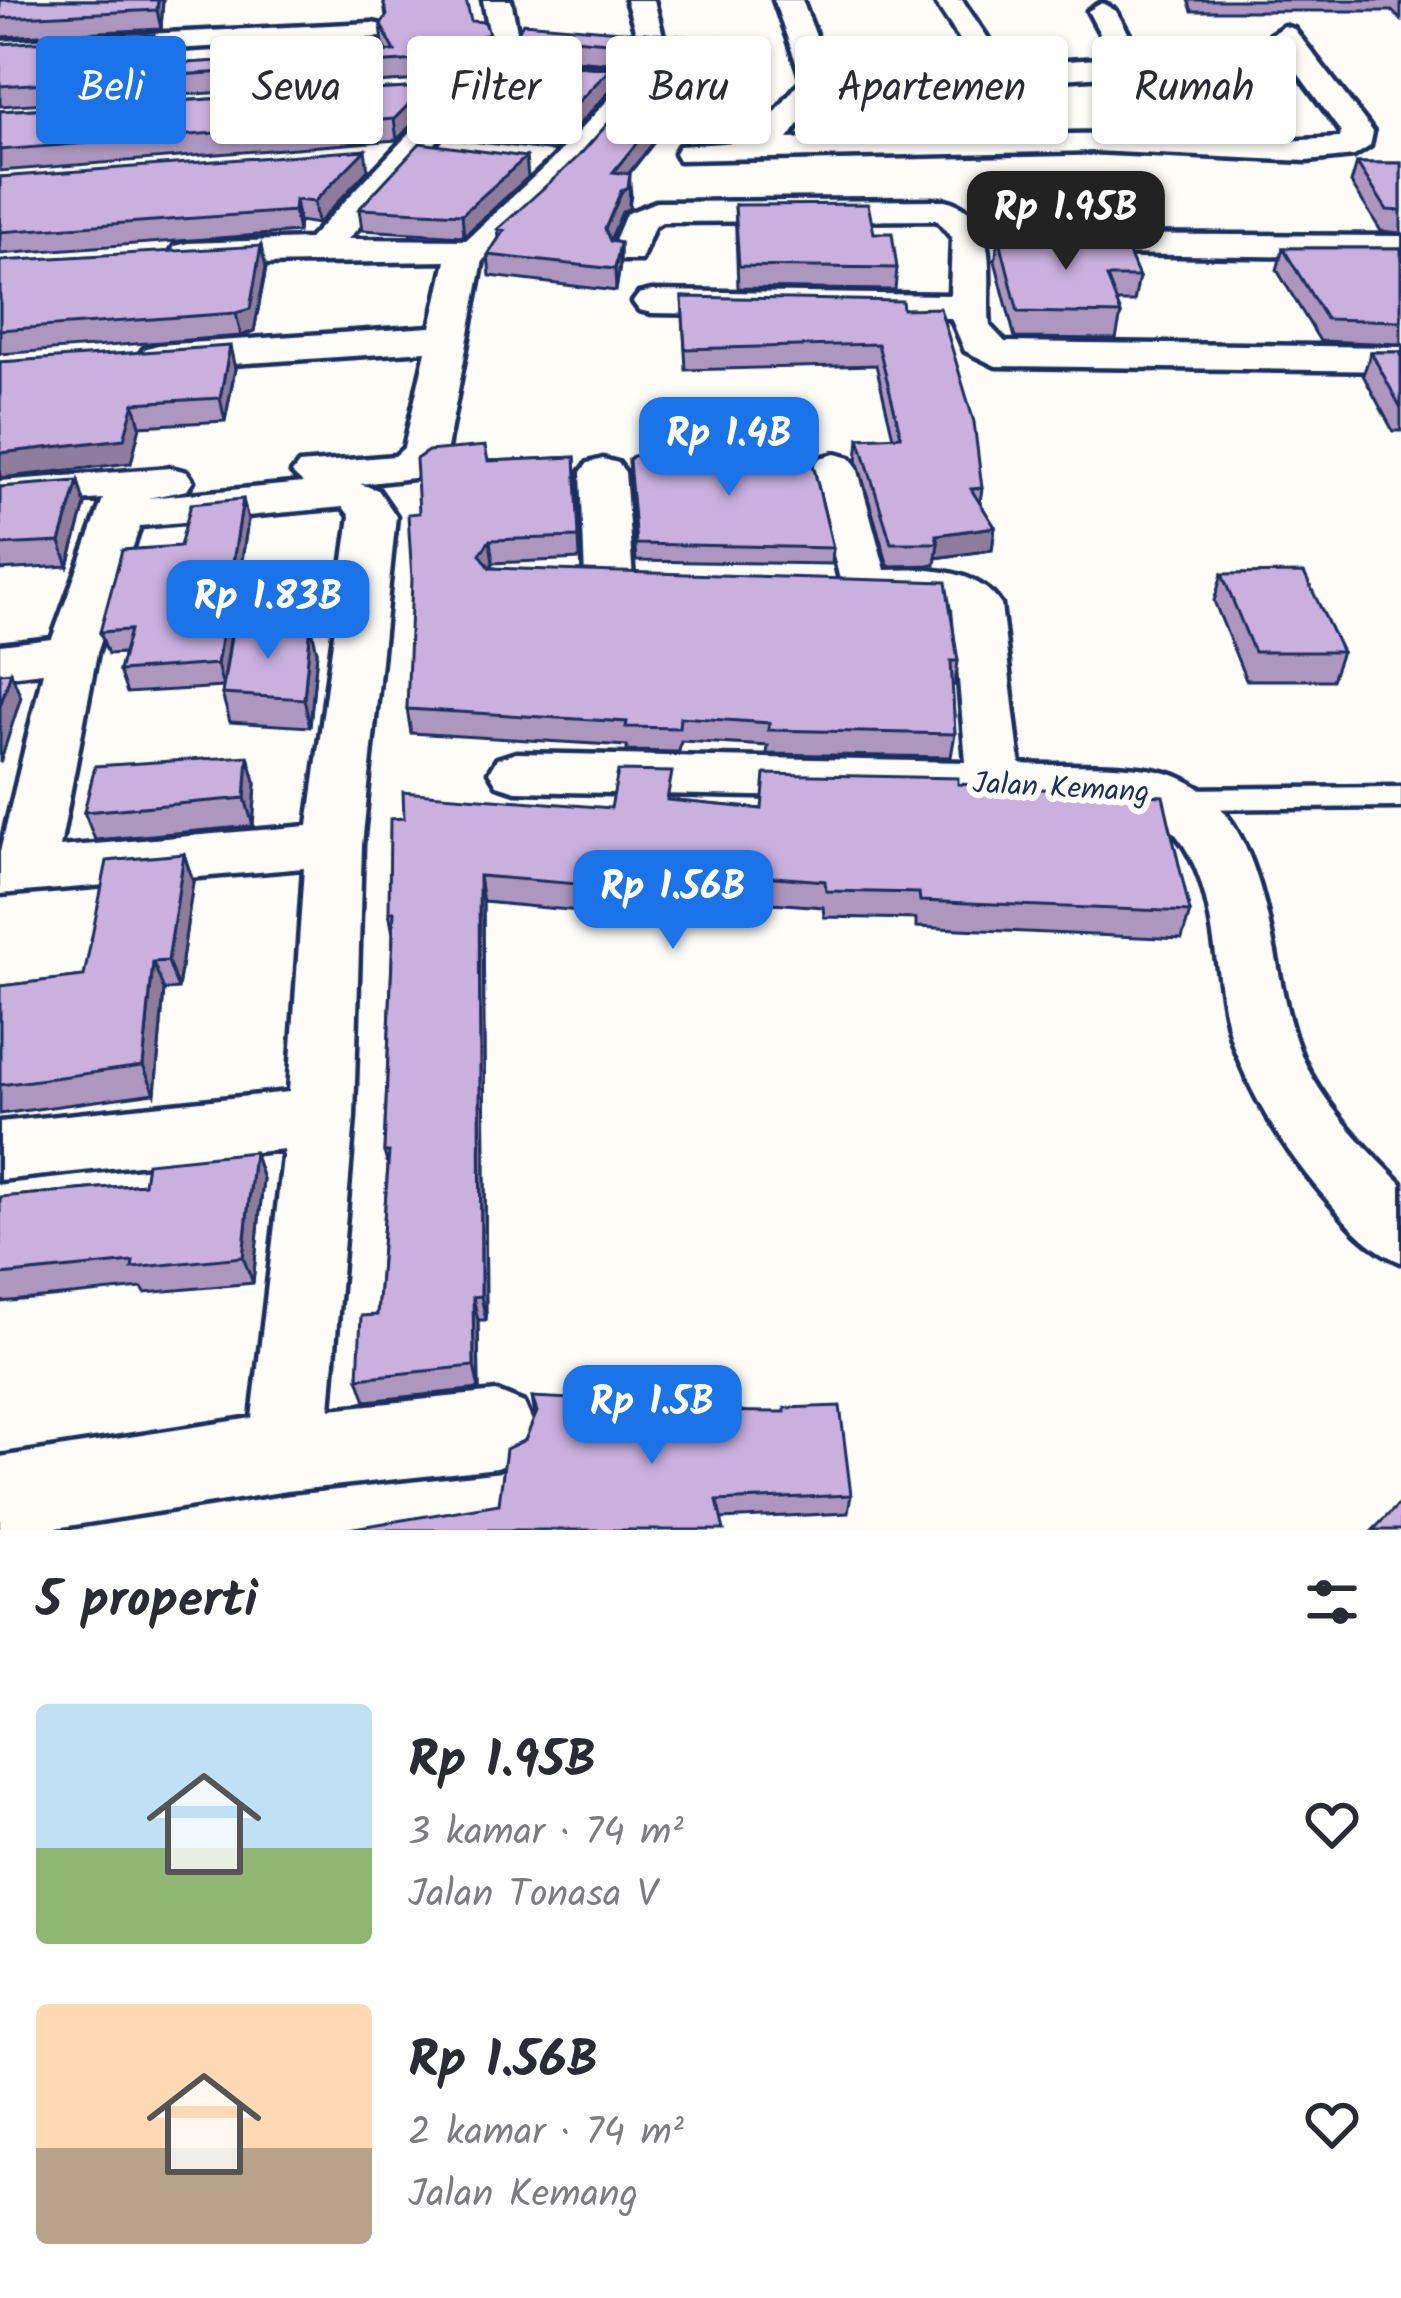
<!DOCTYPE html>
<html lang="id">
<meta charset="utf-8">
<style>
:root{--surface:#fff;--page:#f7f7f7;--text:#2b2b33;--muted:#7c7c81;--accent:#1a73e8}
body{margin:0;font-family:Kalam,sans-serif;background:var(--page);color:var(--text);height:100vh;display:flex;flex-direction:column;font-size:45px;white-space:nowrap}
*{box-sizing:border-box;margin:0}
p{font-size:39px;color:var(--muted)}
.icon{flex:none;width:66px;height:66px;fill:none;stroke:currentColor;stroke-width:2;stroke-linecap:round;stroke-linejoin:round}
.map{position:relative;height:1530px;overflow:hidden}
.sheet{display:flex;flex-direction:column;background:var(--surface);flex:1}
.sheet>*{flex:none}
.guide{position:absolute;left:36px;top:36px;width:1329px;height:108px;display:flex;gap:24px}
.price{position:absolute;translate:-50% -102px;padding:0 27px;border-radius:24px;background:var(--accent);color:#fff;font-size:39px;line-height:78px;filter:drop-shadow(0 3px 6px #0008)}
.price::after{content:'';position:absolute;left:50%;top:72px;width:36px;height:27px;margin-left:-18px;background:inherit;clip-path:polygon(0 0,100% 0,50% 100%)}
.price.selected{background:#222;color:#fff}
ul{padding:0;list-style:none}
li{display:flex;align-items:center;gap:36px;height:300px;padding:0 36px}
li span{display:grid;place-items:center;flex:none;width:336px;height:240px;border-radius:12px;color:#555}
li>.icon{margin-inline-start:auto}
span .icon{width:144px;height:144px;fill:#fffc;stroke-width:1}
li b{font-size:51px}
h2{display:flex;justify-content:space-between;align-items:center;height:144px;padding:0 36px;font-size:51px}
.pill{padding:0 42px;border-radius:12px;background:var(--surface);box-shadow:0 3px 9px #0004;font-size:42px;line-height:108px}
.pill.selected{background:var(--accent);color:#fff}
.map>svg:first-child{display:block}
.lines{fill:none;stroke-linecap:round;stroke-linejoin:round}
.service-casing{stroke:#1b2f5e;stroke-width:9}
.minor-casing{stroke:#1b2f5e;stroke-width:9}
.service{fill:#fdfcf7;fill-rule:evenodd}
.minor{fill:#fdfcf7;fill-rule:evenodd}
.wall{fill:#ad97c0;stroke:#1b2f5e;stroke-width:3}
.shaded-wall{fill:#8d7b9c;stroke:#1b2f5e;stroke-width:3}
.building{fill:#c9b0df;stroke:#1b2f5e;stroke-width:3}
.labels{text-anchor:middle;stroke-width:12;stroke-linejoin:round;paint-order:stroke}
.street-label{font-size:30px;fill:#1b2f5e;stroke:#fdfcf7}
</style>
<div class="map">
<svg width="1401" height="1530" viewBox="0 0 1401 1530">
<rect width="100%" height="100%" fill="#fdfcf7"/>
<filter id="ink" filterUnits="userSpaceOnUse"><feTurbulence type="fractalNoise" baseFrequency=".00833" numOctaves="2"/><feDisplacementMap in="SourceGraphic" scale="24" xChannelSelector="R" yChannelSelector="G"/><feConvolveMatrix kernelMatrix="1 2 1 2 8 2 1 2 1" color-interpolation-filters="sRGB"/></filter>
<g filter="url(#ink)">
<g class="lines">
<g class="service-casing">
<path id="service" d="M1401 787V807L1180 809 1166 799 1180 789Z"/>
</g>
<g class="minor-casing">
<path id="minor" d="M483 0H511L520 46 516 52H496L492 46Z
M626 0H654L664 40 660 46H640Z
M774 0H802L829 70 978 67 934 0H962L1006 65 1113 58 1088 11 1102 3 1116 11 1184 134 1284 141 1340 138 1341 132 1270 35 1284 26 1294 29 1368 125 1373 132 1370 146 1354 156 1307 161 1094 151 679 160 675 153 679 146 753 141 802 79ZM1121 75 1151 133 879 136 841 89 892 90ZM817 99 846 137 788 139Z
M372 23 382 25 386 31 382 37 0 59V41Z
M489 57 710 77 725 86 710 95 650 90 576 174 483 260 446 453 422 477 360 484 378 490 396 516 362 845 354 1117 330 1409 497 1392 524 1403 536 1430 524 1457 497 1468 287 1491 43 1530H0V1457L252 1418 284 1149 0 1180V1122L289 1092 304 868 0 894V852L43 672 0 677V645L52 639 103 499 0 507V481L171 468 187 472 193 481 187 490 148 498 303 483 292 473 299 464 395 456 404 448 426 351 158 369 144 365 138 357 144 349 158 345 431 327 446 261 188 265 175 262 170 254 175 246 188 243 309 239 479 60ZM496 76 620 87 552 160 466 240 348 239ZM343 507 350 516 308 826 60 847 97 653 140 526Z
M945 200C1004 214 985 281 990 326L1005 342 1401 347V371L996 366 965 351 951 318 652 313 639 310 633 302 639 294 652 291 950 295 952 238 937 220 662 222 654 227 641 260H615L610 252 626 214 656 202Z
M1051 234 1401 236V258L1038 253 1033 245 1038 237Z
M835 454 850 458 857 467 885 570C926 569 976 567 1001 605L1020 764C1065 767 1136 761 1176 776 1276 815 1266 969 1300 1052 1320 1102 1364 1146 1401 1183V1262C1368 1249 1348 1224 1325 1197 1289 1155 1257 1107 1237 1055 1206 977 1228 860 1148 810L995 801 516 791 497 785 489 772 497 759 516 753 966 762 953 609C924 589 882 603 848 594L841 584 813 467 820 458Z
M603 459 618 463 625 472 633 579 626 589 609 594 592 589 585 579 581 472 588 463Z"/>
</g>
<use href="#service" class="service"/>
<use href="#minor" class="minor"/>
</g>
<path class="wall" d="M0 0H163L161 29 0 37Z
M1188 0H1401V20L1392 11H1192Z
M384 5 471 21 491 53 476 57 455 78 0 106V44L159 54 158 65 387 51 383 44 381 25 386 17Z
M517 34 718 39V60L709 72 519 55Z
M610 69V91L554 151 446 138 444 115Z
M689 78V98L629 174 631 195 629 208 622 212 610 240 620 243V265L616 291 490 276 488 255 499 238 498 229Z
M426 87 428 107 397 140 0 171V111Z
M1357 163H1401V233L1381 231 1351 183Z
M368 170 317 224 299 221 298 232 0 254V177Z
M528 177 464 236 362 230 359 209Z
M735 205 874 233 897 268 895 290 738 288Z
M999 236 1139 277 1134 302H1116L1121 314 1116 339 1015 338 995 261Z
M1283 248H1401V344L1320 341 1277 270Z
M0 261 266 268 254 331 241 336 0 354Z
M682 297 903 309 982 488 980 503 995 527 992 550 936 558 935 565 888 566 857 460 859 438 893 437 876 365 686 370Z
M1371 352H1401V431H1393L1363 375Z
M0 362 235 369 225 421 140 426 131 463Z
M812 446V460L833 548 832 564 636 561 629 460Z
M575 457 580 559 493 563 490 567 958 661 955 685H952L955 734 951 757 767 754 768 746 681 741 679 752 627 751V746L411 733 407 709 419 513 488 461Z
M0 487 85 505 68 566 0 570Z
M248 520 223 687 127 693 119 671 124 653 108 654 100 632 180 546Z
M1222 574 1342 652 1332 680H1246L1214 601Z
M317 652 310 727 230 722 222 694Z
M256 784 253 826 95 840 84 812Z
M958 784 1190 912 1182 939 916 927V919L824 917 823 907 658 894 656 906 581 900 579 911 483 902 486 1320H478L479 1389 366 1401 358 1378 377 1315 388 1166 384 1152 393 934 389 912 611 808 672 801 762 809Z
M184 854 193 882 178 989 164 990 155 1093 0 1114V986L84 976Z
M254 1152 263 1179 253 1283 145 1293 142 1288 0 1302V1197L144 1184Z
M532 1397 678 1411 851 1495 848 1513 721 1519 499 1504 535 1417Z"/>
<path class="shaded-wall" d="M158 0H163L161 29 157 10Z
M489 34 491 53 476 57 455 78 453 58 474 38Z
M154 35 159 54 157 76 151 65Z
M718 39V60L709 72V51Z
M610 69V91L554 151 553 128Z
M689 78V98L613 193V172Z
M426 87 428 107 397 140 394 119Z
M365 150 368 170 317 224 314 202Z
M526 157 528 177 464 236 462 214Z
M630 174 629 208 622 212 606 250 605 229Z
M295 200 299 221 298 232 294 211Z
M620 243V265L616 291 615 269Z
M261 246 266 268 254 331 241 336 236 313Z
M230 346 235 369 225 421 220 398Z
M134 403 140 426 131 463 0 478V453Z
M78 481 85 505 68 566 60 542Z
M243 499 248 520 223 687 217 664Z
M995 527 992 550 936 558 938 543 936 535Z
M490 540 493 563 482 577 480 554Z
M311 624 317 652 310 727 304 699Z
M11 672 21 697 0 763V706Z
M248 756 256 784 253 826 245 798Z
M184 854 193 882 178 989 168 961Z
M579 874 581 900 579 911 577 884Z
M479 876 483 902 486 1320 481 1296Z
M153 962 164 990 155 1093 143 1066Z
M254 1152 263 1179 253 1283 243 1257Z
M473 1297 478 1320 479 1389 474 1366Z"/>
<path class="building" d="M0 0H158L157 10 0 18Z
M385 0H466L471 21 485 22 489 34 474 38 453 58 0 86V44L154 35 151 65 395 51 381 25 387 15 384 5Z
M523 23 718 39 709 51 517 34Z
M496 59 610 69 553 128 444 115Z
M651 75 689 78 613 172 630 174 628 187 621 191 605 229 610 241 620 243 615 269 488 255 504 230 498 229 578 157Z
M426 87 394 119 0 150V111Z
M420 143 526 157 462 214 359 209Z
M365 150 314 202 295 200 294 211 0 232V177Z
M1357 163H1401V211L1387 210Z
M868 204 874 233H892L897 268 739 266 735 205Z
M999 236 1122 237 1139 277H1107L1121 314 1018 312Z
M261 246 250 309 236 313 0 330V261Z
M1283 248H1401V321L1326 319Z
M682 297 902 301 903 309 940 308 974 422 982 488 971 489 995 527 936 535 938 543H891L859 438 901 436 878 344 685 349Z
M230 346 220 398 134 403 124 439 0 453V362Z
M1371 352H1401V408Z
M485 446 488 461 575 457 579 537 490 540 480 554 490 568 946 582 958 661H951L955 734 768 730 769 723 680 717 679 728 626 727 627 722 407 709 412 579 408 514 419 513 416 459 428 451Z
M812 446 810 452 833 548 636 544 629 460 633 456Z
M78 481 60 542 0 545V487Z
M243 499 217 664 119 671 130 630 100 632 122 550 180 546 191 504Z
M1304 573 1342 652H1254L1222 574Z
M311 624 304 699 222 694 232 630Z
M11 672 0 706V673Z
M248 756 245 798 84 812 95 766Z
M618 771 672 772 667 800 762 809 765 774 958 778V784L1163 796 1190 912 920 901 919 893 826 891 825 881 657 868 655 879 579 874 577 884 479 876 481 1296 473 1297 474 1366 358 1378 361 1316 377 1315 389 1152H384L394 912H389L390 819 404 818 403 792 611 808Z
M184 854 168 961 153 962 143 1066 0 1085V986L84 976 107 861Z
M254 1152 243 1257 132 1268 133 1262 0 1275V1197L144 1184 147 1163Z
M595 1392 678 1401 677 1411 785 1412V1408L840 1406 851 1495 717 1501 724 1530H342L499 1504 506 1449 525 1440 537 1412 532 1397 593 1400Z
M1401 1502V1530H1373Z"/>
</g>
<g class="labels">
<g class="street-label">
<text transform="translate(1061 787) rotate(3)" y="10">Jalan Kemang</text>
</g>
</g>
</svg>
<b class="price selected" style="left:1066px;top:273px">Rp 1.95B</b>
<b class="price" style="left:729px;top:499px">Rp 1.4B</b>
<b class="price" style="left:268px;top:662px">Rp 1.83B</b>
<b class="price" style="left:673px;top:952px">Rp 1.56B</b>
<b class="price" style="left:652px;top:1467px">Rp 1.5B</b>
<div class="guide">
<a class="pill selected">Beli</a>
<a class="pill">Sewa</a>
<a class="pill">Filter</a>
<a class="pill">Baru</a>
<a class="pill">Apartemen</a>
<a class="pill">Rumah</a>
</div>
</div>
<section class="sheet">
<h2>5 properti<svg class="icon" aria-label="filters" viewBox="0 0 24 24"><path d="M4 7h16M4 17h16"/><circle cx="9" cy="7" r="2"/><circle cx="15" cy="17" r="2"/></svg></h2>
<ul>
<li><span style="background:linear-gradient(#bfe0f5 60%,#8fb573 0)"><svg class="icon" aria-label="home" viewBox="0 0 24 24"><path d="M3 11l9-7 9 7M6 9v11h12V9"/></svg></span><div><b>Rp 1.95B</b><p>3 kamar · 74 m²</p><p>Jalan Tonasa V</p></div><svg class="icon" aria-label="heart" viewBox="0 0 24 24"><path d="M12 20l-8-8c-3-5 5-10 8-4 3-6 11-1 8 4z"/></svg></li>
<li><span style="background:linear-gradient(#ffd9b3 60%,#b9a48a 0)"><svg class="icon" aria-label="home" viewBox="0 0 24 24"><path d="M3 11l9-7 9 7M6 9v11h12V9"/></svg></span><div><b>Rp 1.56B</b><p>2 kamar · 74 m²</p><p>Jalan Kemang</p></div><svg class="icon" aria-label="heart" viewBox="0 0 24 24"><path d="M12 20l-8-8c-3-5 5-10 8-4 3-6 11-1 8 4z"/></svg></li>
</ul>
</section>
